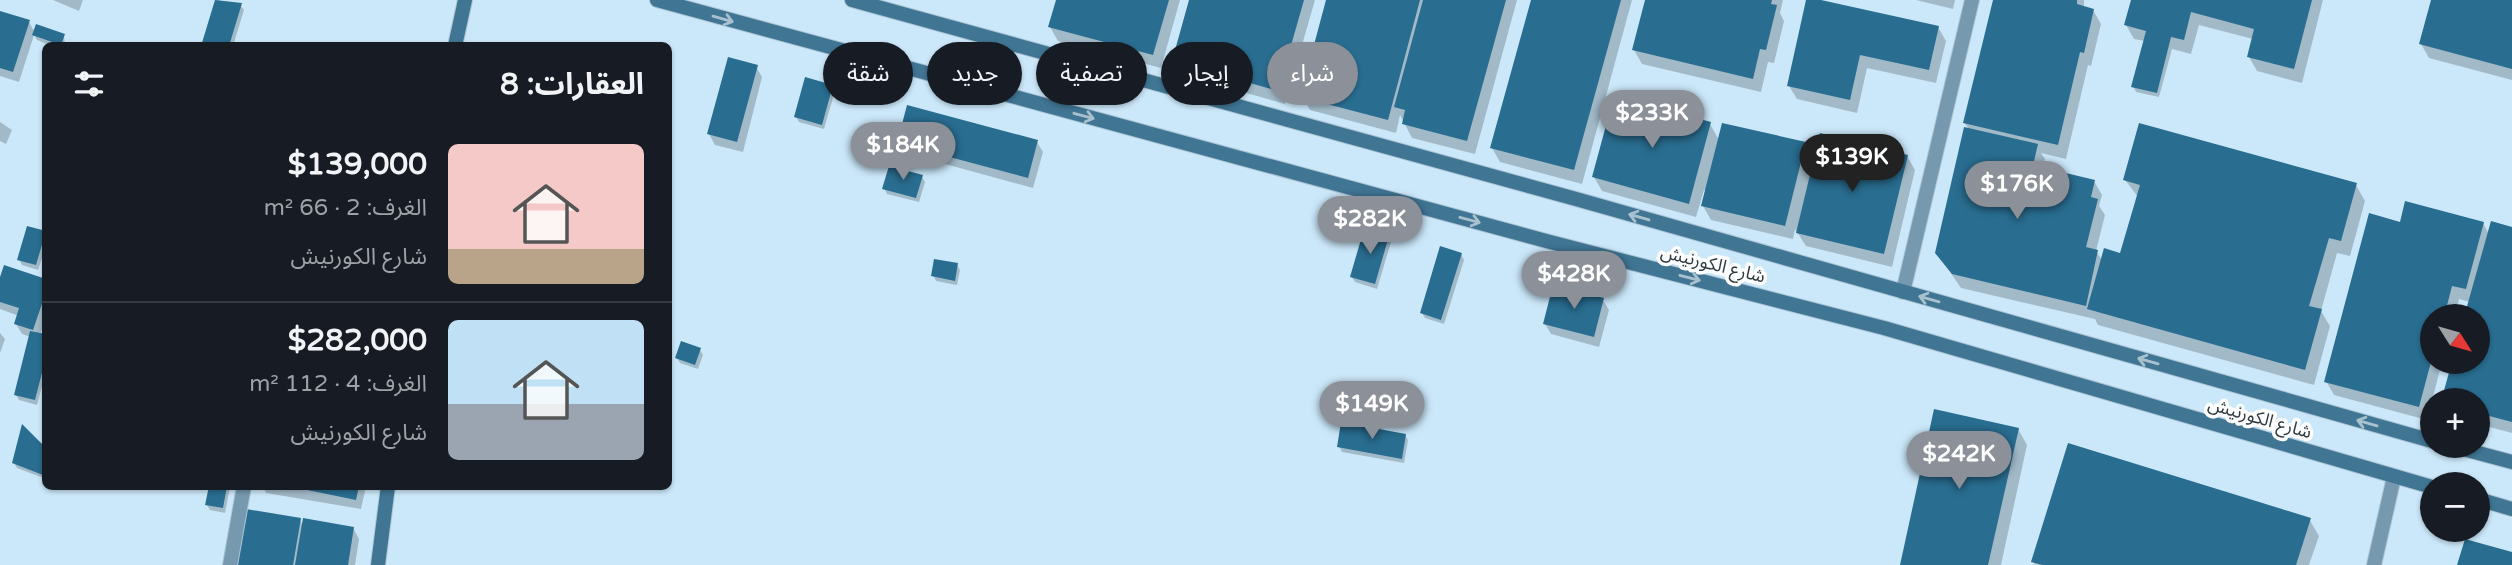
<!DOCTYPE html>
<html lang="ar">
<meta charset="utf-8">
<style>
:root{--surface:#171b24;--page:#242831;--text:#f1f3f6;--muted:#9ea1a6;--line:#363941;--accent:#8c9099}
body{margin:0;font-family:"Varela Round","Noto Sans Arabic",sans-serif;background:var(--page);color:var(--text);direction:rtl;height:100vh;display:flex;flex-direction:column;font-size:26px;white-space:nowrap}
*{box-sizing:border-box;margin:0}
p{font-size:23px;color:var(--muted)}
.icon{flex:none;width:38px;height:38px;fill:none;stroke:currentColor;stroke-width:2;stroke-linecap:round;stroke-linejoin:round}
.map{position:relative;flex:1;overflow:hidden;direction:ltr}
.sheet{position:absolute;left:42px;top:42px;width:630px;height:448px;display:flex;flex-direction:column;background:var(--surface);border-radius:10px;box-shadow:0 2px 5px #0004;direction:rtl}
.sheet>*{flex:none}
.banner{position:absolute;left:693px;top:42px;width:665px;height:63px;direction:rtl;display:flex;gap:14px}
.needle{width:46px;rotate:127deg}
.controls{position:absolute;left:2420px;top:304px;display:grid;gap:14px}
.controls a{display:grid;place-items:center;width:70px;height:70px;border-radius:50%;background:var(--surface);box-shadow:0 2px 5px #0004;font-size:35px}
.price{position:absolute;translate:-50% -60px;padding:0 16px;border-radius:24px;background:var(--accent);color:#fff;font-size:23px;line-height:46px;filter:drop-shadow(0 2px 4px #0008)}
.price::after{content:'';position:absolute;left:50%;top:42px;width:21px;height:16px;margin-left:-10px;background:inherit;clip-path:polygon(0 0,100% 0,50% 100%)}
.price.on{background:#222;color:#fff}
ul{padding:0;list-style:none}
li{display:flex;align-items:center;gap:21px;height:175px;padding:0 28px}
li+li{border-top:2px solid var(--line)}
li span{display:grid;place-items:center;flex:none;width:196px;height:140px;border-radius:10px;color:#555}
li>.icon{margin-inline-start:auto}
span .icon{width:84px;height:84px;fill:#fffc;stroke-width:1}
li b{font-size:30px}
h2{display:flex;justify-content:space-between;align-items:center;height:84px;padding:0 28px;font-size:30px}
.chip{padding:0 24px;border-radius:32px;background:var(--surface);box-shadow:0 2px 5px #0004;font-size:24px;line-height:63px}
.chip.on{background:var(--accent);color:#fff}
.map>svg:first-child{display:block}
.shadow{fill:#0003}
.building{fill:#296d90}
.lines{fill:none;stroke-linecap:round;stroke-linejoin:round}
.minor-casing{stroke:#abc5d5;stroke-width:16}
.secondary-casing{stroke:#abc5d5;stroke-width:16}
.minor{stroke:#7799af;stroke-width:14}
.secondary{stroke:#407594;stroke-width:14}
.oneway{stroke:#a9c1cf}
.labels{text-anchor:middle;stroke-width:7;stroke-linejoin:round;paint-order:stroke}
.street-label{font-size:18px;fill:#2d383f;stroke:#fff}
</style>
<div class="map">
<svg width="2512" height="565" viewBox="0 0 2512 565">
<rect width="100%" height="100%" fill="#cbe8fa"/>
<path class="shadow" d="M53 0H83L79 11Z
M217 0 240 5 244 10 233 46H203Z
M1057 0H1180L1161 68 1058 41 1050 27Z
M1191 0H1315L1285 104 1182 75 1174 61Z
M1328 0H1517L1475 154 1412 138 1400 115 1396 133 1310 110 1302 96Z
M1532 0H1632L1582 184 1500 162 1492 148Z
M1646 0H1783L1780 13 1784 21 1774 63 1768 62 1761 92 1642 64 1634 50Z
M1808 0 1938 27 1946 41 1936 83 1867 68 1857 113 1797 99 1789 86Z
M1916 0H1955L1953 9Z
M1994 0H2084V8L2093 10 2101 24 2091 66 2088 65 2066 159 2041 153 2045 159 2039 187 2047 189 2094 181 2102 195 2099 206 2105 215 2096 251 2102 260 2122 255 2138 197 2125 180 2356 185 2365 201 2350 256 2337 253 2321 311 2330 326 2314 385 2098 325 2095 319 1961 288 1937 253 1969 130 1965 123Z
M2133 0H2323L2302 83 2257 71 2249 57 2253 39 2199 25 2191 54 2172 49 2159 97 2136 92 2133 86 2145 41 2134 39 2126 25Z
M2433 0H2512V80L2429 58 2421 44Z
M0 13 29 22 35 33 64 36 65 46H52L37 40 34 35 19 82 0 76Z
M756 67 762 77 743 152 715 145 709 134Z
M831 86 835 91 824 129 799 122 796 117Z
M0 122 12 130 6 144 0 141Z
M1710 124 1719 140 1804 144 1815 162 1907 156 1915 170 1892 267 1806 246 1795 229 1793 239 1711 220 1703 206 1707 191 1704 190 1696 217 1602 191 1594 177Z
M1037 142 1043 152 1033 188 905 153 899 143Z
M922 177 925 182 919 202 887 194 884 188Z
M2483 223 2489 234 2512 229V433L2478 424V317L2470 302 2459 299 2455 317H2432V362H2442L2427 420 2334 395 2326 381 2401 224Z
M45 233 46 246 38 270 22 265 19 259Z
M1387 237 1391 242 1377 289 1355 282 1352 277Z
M1461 254 1464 260 1444 324 1425 318 1422 313Z
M957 265 960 270 957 285 936 281 933 275Z
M46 281V319L40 335 46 336V371L37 405 19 400 16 395 31 337 22 334 16 324 19 316 0 309V282Z
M1603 300 1609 310 1599 347 1551 334 1545 324Z
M0 333 5 339 0 353Z
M700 350 703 355 698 369 680 363 677 358Z
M2018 429 2027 445 2001 565H1901Z
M1405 435 1408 440 1404 463 1342 452 1339 446Z
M46 451V479L17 468 14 463Z
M210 486 230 487 225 513 210 510 207 505Z
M263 486H366L361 509 266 493Z
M2309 519 2319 536 2309 565H2035L2033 561Z
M300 520 303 526 353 528 359 539 355 565H238Z"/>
<path class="building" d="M215 0 242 3 229 46H201Z
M1056 0H1169L1153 55 1048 27Z
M1189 0H1304L1278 91 1172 61Z
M1326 0H1420L1388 120 1300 97Z
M1423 0H1506L1467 141 1402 124 1405 110 1394 107Z
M1531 0H1621L1574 170 1490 148Z
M1645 0H1772L1771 4 1777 5 1766 50 1760 49 1753 79 1632 50Z
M1806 0H1821L1939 26 1929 70 1860 55 1850 100 1787 86Z
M1993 0H2077V4L2094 9 2084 53 2080 52 2058 145 1963 123Z
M2131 0H2312L2294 69 2247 57 2254 29 2191 12 2184 40 2171 37 2157 93 2131 87 2146 31 2124 25Z
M2431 0H2512V69L2419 44Z
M0 11 30 20 13 72 0 68Z
M36 24 65 34 61 45 32 35Z
M728 57 758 65 737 142 707 134Z
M805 77 833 85 822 125 794 117Z
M1614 96 1711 122 1689 204 1592 177Z
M907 105 1038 140 1028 178 897 143Z
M1722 123 1806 142 1785 226 1701 206Z
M2139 123 2357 183 2341 241 2329 238 2309 306 2322 309 2305 370 2087 309 2104 248 2120 253 2140 185 2123 180Z
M1964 127 2038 144 2029 183 2046 187 2049 169 2095 180 2091 197 2098 199 2086 247 2098 250 2086 306 1952 274 1935 253Z
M1820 133 1908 155 1884 254 1796 233Z
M889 166 923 175 916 198 882 189Z
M2405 201 2484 222 2466 289 2452 286 2444 317H2432V358L2419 407 2324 382 2369 213 2400 222Z
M2491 221 2512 227V422L2478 413V401H2441L2452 362H2478V317H2464Z
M27 226 46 231 36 265 17 260Z
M1364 229 1389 236 1375 284 1350 277Z
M1440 246 1462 253 1441 320 1420 313Z
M934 259 958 263 955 281 931 276Z
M4 265 46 279V292L33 330 14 324 19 308 0 302V277Z
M1553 285 1604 298 1594 337 1543 324Z
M30 331 46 334V357L35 400 14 395Z
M681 341 701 348 695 365 675 358Z
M1934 409 2019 428 1988 565H1900Z
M1341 422 1406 434 1402 459 1337 447Z
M22 424 46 448 43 475 12 463Z
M2068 443 2311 518 2296 565H2043L2031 562Z
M209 486H227L223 508 205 505Z
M288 486H359L356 500Z
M246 509 301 518 293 565H237Z
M303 518 354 527 348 565H295Z
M2465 539 2512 552V565H2457Z"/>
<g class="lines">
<g class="minor-casing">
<path id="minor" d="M1903 292 1972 0
M230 565 244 486
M2374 565 2394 477"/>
</g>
<g class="secondary-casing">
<path id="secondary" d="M657 0 1550 242 1884 328 2432 487
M852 0 1576 199 2432 441
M455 46 465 0
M2452 446 2512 462
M2478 499 2512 509
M378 565 388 486"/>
</g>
<use href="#minor" class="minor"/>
<use href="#secondary" class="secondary"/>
</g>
<defs><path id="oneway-shaft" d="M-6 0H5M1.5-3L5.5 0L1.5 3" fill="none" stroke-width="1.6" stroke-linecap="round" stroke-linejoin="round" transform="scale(1.75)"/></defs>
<g class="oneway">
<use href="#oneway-shaft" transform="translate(723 19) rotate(16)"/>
<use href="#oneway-shaft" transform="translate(1084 116) rotate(15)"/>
<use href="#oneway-shaft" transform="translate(1639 217) rotate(-164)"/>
<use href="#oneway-shaft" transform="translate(1470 220) rotate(15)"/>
<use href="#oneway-shaft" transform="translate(1690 278) rotate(14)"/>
<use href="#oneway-shaft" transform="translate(1929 299) rotate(-164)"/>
<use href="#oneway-shaft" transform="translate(2148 361) rotate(-164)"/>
<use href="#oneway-shaft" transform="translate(2367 423) rotate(-164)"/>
</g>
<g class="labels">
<g class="street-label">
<text transform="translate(1713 264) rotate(14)" y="6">شارع الكورنيش</text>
<text transform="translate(2260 418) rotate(16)" y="6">شارع الكورنيش</text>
</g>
</g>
</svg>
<div class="controls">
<a><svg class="needle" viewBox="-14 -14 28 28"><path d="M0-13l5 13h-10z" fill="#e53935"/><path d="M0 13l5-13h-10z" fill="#9ea1a6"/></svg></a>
<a>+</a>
<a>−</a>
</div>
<b class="price" style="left:1652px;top:150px">$233K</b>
<b class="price" style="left:903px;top:182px">$184K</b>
<b class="price on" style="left:1852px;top:194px">$139K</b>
<b class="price" style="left:2017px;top:221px">$176K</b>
<b class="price" style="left:1370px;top:256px">$282K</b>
<b class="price" style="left:1574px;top:311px">$428K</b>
<b class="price" style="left:1372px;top:441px">$149K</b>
<b class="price" style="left:1959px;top:491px">$242K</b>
<div class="banner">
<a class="chip on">شراء</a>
<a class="chip">إيجار</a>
<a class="chip">تصفية</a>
<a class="chip">جديد</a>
<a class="chip">شقة</a>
</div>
<section class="sheet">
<h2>العقارات: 8<svg class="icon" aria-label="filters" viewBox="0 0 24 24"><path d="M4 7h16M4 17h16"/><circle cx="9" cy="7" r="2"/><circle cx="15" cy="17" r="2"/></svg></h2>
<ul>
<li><span style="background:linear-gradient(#f6c9c9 75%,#b9a48a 0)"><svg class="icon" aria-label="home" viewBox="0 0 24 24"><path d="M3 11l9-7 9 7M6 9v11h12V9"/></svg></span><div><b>$139,000</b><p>الغرف: 2 · 66 m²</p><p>شارع الكورنيش</p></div></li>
<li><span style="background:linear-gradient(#bfe0f5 60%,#9aa5b1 0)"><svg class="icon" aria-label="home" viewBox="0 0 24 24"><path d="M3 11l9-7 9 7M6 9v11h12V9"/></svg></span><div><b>$282,000</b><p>الغرف: 4 · 112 m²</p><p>شارع الكورنيش</p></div></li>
</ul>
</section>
</div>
